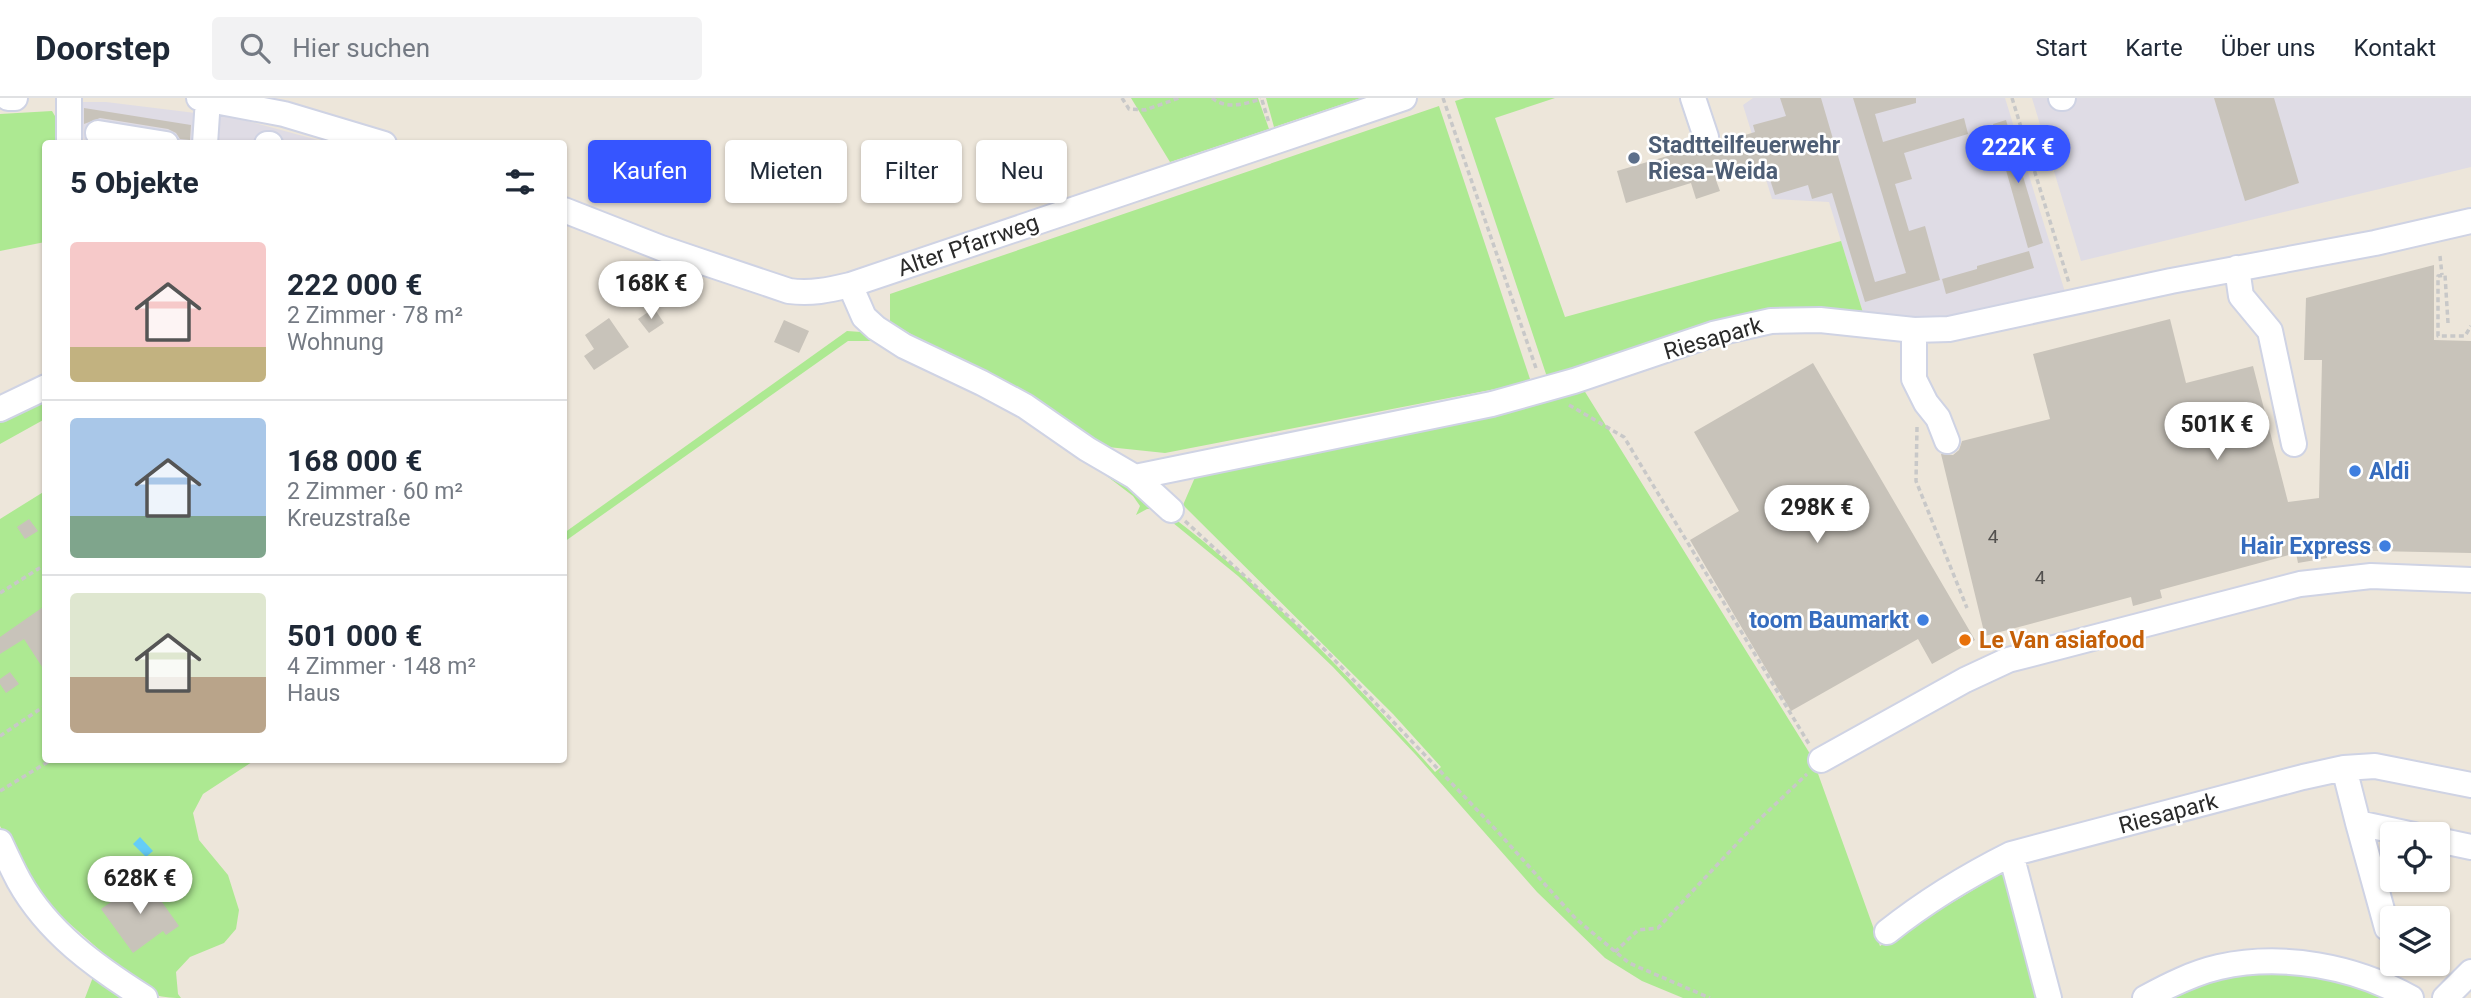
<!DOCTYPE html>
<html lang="de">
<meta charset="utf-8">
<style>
:root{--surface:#fff;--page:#f2f2f3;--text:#1f2937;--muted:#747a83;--line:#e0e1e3;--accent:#3655ff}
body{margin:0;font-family:Roboto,sans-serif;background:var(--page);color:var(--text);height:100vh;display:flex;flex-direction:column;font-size:26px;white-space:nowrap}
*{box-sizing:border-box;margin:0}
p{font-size:23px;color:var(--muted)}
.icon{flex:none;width:38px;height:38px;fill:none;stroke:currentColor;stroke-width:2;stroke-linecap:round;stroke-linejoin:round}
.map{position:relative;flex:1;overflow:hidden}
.drawer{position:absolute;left:42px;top:42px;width:525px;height:623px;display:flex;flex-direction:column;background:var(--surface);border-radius:7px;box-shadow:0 2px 5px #0004}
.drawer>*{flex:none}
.banner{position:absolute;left:588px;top:42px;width:665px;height:63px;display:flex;gap:14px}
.tools{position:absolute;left:2380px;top:724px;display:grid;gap:14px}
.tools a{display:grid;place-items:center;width:70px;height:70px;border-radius:7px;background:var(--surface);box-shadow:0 2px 5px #0004;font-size:35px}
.price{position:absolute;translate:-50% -60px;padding:0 16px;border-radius:24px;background:#fff;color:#222;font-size:23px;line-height:46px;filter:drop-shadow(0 2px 4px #0008)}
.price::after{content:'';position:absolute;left:50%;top:42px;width:21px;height:16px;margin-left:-10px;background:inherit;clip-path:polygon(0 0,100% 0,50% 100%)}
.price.active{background:var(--accent);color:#fff}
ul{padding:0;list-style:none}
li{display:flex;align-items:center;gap:21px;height:175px;padding:0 28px}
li+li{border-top:2px solid var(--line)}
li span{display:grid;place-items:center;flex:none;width:196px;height:140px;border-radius:7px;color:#555}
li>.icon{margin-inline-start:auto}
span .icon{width:84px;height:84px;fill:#fffc;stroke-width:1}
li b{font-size:30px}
h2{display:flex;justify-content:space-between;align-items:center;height:84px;padding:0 28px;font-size:30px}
.tag{padding:0 24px;border-radius:7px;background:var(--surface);box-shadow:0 2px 5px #0004;font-size:24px;line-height:63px}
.tag.active{background:var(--accent);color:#fff}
header{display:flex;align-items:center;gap:42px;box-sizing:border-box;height:98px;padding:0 35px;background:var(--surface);border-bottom:2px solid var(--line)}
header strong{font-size:33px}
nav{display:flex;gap:38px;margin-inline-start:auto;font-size:24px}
.search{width:490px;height:63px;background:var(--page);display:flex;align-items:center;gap:18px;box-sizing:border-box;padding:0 24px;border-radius:7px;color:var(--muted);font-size:26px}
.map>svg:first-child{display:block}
.industrial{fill:#dfdce5}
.green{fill:#ade992}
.water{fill:#64cdf8}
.building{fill:#c8c3ba}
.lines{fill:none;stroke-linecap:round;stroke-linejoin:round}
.minor-casing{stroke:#cfd3e4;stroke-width:28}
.path{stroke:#c8c8c8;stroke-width:3.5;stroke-dasharray:5 3.5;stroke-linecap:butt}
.minor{stroke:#fff;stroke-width:24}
.service-dot{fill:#5c6f8a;stroke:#fff;stroke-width:2.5}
.shop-dot{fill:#3f7fe0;stroke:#fff;stroke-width:2.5}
.food-dot{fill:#e8710a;stroke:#fff;stroke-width:2.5}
.labels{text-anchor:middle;stroke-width:5;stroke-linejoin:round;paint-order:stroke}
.number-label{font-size:19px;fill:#52504e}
.service-label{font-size:23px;font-weight:bold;fill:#4e5e75;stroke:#fff;text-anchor:start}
.street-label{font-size:23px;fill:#2a2a2a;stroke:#fff}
.shop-label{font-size:23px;font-weight:bold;fill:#366cbe;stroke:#fff;text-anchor:end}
.food-label{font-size:23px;font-weight:bold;fill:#c56008;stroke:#fff;text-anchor:start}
</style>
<header>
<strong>Doorstep</strong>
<div class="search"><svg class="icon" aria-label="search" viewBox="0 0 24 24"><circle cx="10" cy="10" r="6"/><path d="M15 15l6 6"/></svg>Hier suchen</div>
<nav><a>Start</a><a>Karte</a><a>Über uns</a><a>Kontakt</a></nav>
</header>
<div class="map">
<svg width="2471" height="900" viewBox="0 0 2471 900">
<rect width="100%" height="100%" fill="#ede6da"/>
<path class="industrial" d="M1753 0H2005L2065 194 1937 222 1864 218 1829 104 1772 101 1743 7Z
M2032 0H2471V69L2081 163Z
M77 4H106L236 20 329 45H86L75 27Z"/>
<path class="green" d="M1131 0H1258L1269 31 1170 64Z
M1266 0H1361L1274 29Z
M1465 0H1555L1495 20 1565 219 1841 143 1864 218 1787 209 1735 219 1547 279 1455 3Z
M1439 8 1531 284 1165 355 1108 349 890 224V196Z
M52 13 64 33V45L46 46 45 144 0 153V16Z
M847 233 861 234 976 290H973L873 243H848L564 444V435Z
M1582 289 1812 659 1880 848 2003 774 2038 900H1683L1642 883 1605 860 1537 794 1416 657 1333 569 1238 478 1156 411H1147L1136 417 1140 408 1133 398 1062 344C1093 364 1125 384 1155 406 1256 479 1352 581 1435 674L1441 669 1393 616 1183 407 1199 370 1509 314Z
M45 296V321L0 346V321Z
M45 393 46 662H255L203 696 193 715 199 742 228 777 239 812 236 831 224 845 190 859 176 874 178 896 181 900C160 900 141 896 128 877L37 797 0 728V421Z
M2311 874 2390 900H2165L2225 877Z
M93 879 135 900H85Z"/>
<path class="water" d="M140 739 153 753 146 759 133 746Z"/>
<path class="building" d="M1780 0H1821L1875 184 1906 175 1853 0H1916V5L1875 16 1883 44 1964 20 1968 36 1904 55 1912 81 1895 86 1909 133 1925 128 1940 182 1865 204 1832 95 1812 101 1808 87 1775 97 1765 66 1716 82 1720 93 1696 101 1691 85 1626 105 1617 73 1681 54 1682 57 1699 52 1710 53 1719 45 1755 34 1753 27 1786 18Z
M2214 0H2274L2299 85 2245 103Z
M84 10 191 27 190 42 180 41 176 35 168 31 100 20 84 26Z
M2006 22 2043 145 2028 150 1993 26Z
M2029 153 2034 170 1946 196 1942 181 1977 171V168Z
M2434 167V242L2471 243V455L2326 452 2327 460 2298 465 2296 455 2160 492 2162 500 2133 508 2131 499 1985 538 1941 356 1953 357 1959 352 1962 343 2050 321 2033 256 2170 221 2186 285 2253 268 2288 404 2319 400 2322 262H2304L2306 200Z
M654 210 664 225 649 235 638 221Z
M609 220 629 249 594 272 584 258 594 251 585 237Z
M784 222 809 233 799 255 774 244Z
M1813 265 1975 542 1932 566 1918 541 1791 613 1690 442 1739 413 1694 334Z
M29 421 38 433 25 441 17 429Z
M46 507V575L24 541 0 556V539Z
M10 574 19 586 6 595 0 586V581Z
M145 780 179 828 166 837 163 833 133 855 101 811Z"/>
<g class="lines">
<g class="minor-casing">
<path id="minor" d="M8 0H15
M199 0 284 16 384 46
M1693 0 1706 39
M2061 0H2063
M98 35 166 46
M69 46V0
M205 46 208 1
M267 46H270
M564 112 661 150 789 193C811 196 829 192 850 187L1404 0
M2237 170 2241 198 2270 233 2294 346
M850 187 864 219 876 230 904 248 982 285 1025 308 1087 351 1135 379 1171 412
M1914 232V281L1926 305 1938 320 1947 343
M0 311 46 289
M1135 379 1492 306 1574 283 1713 236 1771 223 1820 222 1914 232 1949 231 2171 183 2375 145 2471 123
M1821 662 1965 582 2008 562 2300 486 2371 478 2471 482
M2344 670 2358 725 2414 737
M2358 725 2387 830
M2438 742 2471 749
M0 744C6 757 12 770 19 783 48 835 96 869 145 900
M2011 756 2049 900
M1887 834C1926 803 1967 778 2011 756L2303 679 2344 670 2375 668 2471 687
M2145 900C2169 887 2193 875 2219 869 2283 855 2354 868 2411 900
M2445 900 2471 874"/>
</g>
<path class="path" d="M1122 0 1129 11 1145 12 1179 0
M1212 0C1227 12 1244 6 1261 1
M1443 0 1537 273
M2012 0 2069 185
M1262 2 1269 25
M2440 158 2442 177
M2448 225 2445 177 2438 178V238H2465L2471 228
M1569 307 1624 339 1809 646
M1917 329 1916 383 1967 510
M1185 423 1326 553 1498 734 1576 821 1629 865 1710 900
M0 495 46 466
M1980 540 1984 551
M0 638 46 607
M0 693 51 662
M1615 854 1638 832 1658 830 1761 720 1807 676"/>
<use href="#minor" class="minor"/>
</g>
<circle class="service-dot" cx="1634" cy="60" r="7"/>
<g class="shop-dot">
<circle cx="2355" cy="373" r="7"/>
<circle cx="2385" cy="448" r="7"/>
<circle cx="1923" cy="522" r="7"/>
</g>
<circle class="food-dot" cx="1965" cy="542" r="7"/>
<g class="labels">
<g class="number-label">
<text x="1993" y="445">4</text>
<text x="2040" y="486">4</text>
</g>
<g class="service-label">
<text x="1648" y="55">Stadtteilfeuerwehr<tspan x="1648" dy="26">Riesa-Weida</tspan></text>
</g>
<g class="street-label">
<text transform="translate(968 147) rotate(-19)" y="8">Alter Pfarrweg</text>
<text transform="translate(1713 240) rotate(-16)" y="8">Riesapark</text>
<text transform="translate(2168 715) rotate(-15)" y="8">Riesapark</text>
</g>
<g class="shop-label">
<text x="2369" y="381" text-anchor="start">Aldi</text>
<text x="2371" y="456">Hair Express</text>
<text x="1909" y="530">toom Baumarkt</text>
</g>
<g class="food-label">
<text x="1979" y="550">Le Van asiafood</text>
</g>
</g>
</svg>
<div class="tools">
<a><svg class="icon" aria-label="locate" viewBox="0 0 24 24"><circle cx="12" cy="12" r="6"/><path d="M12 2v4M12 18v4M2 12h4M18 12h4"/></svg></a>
<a><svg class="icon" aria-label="layers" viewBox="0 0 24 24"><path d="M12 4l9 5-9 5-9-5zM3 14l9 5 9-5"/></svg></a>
</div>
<b class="price active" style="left:2018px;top:87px">222K €</b>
<b class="price" style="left:651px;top:223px">168K €</b>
<b class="price" style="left:2217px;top:364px">501K €</b>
<b class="price" style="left:1817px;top:447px">298K €</b>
<b class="price" style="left:140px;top:818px">628K €</b>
<div class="banner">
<a class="tag active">Kaufen</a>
<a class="tag">Mieten</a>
<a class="tag">Filter</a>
<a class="tag">Neu</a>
</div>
<section class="drawer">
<h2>5 Objekte<svg class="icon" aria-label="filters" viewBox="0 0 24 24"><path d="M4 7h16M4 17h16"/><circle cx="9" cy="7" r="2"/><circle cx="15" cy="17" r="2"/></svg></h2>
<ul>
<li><span style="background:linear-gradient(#f6c9c9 75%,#c2b280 0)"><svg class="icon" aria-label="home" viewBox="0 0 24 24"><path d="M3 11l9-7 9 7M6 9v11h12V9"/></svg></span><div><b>222 000 €</b><p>2 Zimmer · 78 m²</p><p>Wohnung</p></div></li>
<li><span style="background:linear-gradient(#a9c7e8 70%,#7fa58c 0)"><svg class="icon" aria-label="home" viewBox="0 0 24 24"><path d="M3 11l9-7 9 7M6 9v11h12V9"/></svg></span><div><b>168 000 €</b><p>2 Zimmer · 60 m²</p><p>Kreuzstraße</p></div></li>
<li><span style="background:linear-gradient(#dfe7d0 60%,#b9a48a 0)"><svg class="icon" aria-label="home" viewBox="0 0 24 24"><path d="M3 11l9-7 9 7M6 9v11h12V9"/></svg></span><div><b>501 000 €</b><p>4 Zimmer · 148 m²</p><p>Haus</p></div></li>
</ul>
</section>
</div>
